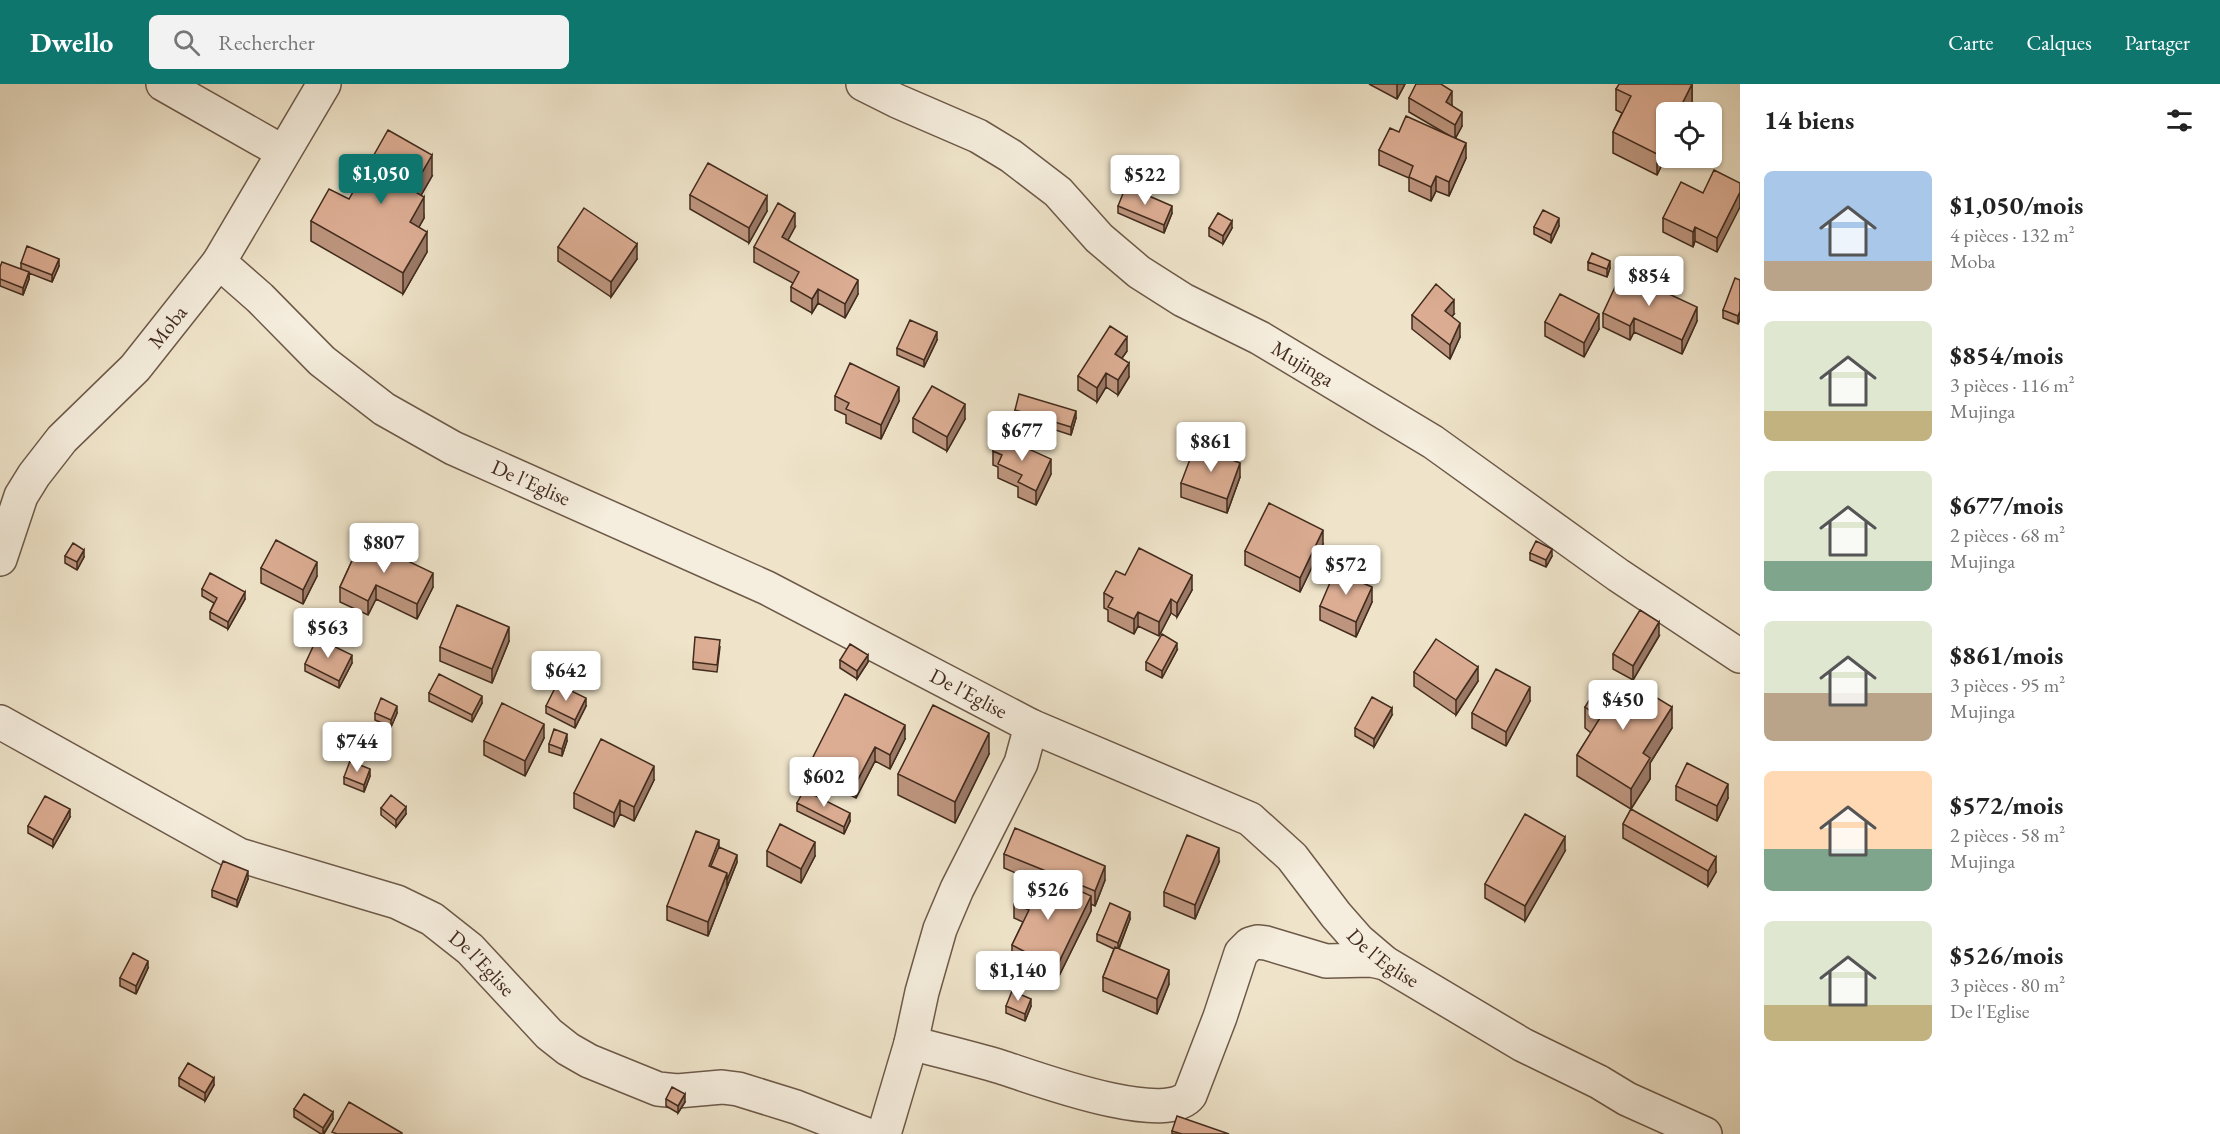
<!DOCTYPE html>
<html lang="fr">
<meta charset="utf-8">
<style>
:root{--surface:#fff;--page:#f2f2f2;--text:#222;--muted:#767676;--accent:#0f766e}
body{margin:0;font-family:"EB Garamond",serif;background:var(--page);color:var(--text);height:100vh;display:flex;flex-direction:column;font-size:22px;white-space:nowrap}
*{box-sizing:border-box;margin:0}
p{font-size:20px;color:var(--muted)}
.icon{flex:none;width:33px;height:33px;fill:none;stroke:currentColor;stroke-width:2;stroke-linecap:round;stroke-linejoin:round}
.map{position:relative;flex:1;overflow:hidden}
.drawer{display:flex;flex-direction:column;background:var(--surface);width:480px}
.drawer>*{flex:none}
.controls{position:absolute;left:1656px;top:18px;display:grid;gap:12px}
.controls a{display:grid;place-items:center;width:66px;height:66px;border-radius:9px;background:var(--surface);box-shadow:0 2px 4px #0004;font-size:30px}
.price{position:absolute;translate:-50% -51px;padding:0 14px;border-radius:6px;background:#fff;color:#222;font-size:20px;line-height:39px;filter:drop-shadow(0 2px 3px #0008)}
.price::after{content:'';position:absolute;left:50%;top:36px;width:18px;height:14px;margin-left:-9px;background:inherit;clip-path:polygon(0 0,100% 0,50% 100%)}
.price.active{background:var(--accent);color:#fff}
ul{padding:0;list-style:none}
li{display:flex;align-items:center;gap:18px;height:150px;padding:0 24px}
li span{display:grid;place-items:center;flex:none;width:168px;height:120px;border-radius:9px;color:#555}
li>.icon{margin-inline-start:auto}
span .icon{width:72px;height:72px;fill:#fffc;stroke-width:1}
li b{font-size:26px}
h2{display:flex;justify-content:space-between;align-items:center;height:72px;padding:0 24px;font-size:26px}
header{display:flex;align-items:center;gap:36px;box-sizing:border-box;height:84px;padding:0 30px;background:var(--accent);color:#fff}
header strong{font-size:28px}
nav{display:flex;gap:33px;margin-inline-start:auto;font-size:21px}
.search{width:420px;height:54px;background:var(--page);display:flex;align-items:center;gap:15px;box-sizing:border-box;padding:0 21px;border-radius:9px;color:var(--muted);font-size:22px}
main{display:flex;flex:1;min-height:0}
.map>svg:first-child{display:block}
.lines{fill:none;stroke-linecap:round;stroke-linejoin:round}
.street-casing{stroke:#6d5948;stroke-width:36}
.street{stroke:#f5eddd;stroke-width:33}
.wall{fill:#bd957e;stroke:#422b1d;stroke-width:1.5}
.shaded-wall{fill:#9a7967;stroke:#422b1d;stroke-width:1.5}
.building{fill:#dcad93;stroke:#422b1d;stroke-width:1.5}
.labels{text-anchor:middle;stroke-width:6;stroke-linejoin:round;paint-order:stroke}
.street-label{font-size:21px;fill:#422b1d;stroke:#f5eddd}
</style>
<header>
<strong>Dwello</strong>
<div class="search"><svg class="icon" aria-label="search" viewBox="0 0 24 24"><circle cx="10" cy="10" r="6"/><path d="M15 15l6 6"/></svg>Rechercher</div>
<nav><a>Carte</a><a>Calques</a><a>Partager</a></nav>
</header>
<main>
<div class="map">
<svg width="1740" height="1050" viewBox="0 0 1740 1050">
<rect width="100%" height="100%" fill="#efe4ca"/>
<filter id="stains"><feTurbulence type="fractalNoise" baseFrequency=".00333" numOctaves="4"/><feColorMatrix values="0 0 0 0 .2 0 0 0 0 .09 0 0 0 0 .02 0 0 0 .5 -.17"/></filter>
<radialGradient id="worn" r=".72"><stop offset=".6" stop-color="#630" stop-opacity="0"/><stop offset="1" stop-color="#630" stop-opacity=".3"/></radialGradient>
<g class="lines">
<g class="street-casing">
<g id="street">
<path d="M163 0 283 68"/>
<path id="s1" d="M863 0 897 17 978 52 1011 72 1058 108 1099 154 1139 188 1183 216 1260 254 1433 358 1618 491 1740 572"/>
<path id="s2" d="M219 178 260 214 322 277 384 325 453 364 767 504 1031 642 1250 735 1292 773 1336 831 1358 856 1385 879 1523 961 1599 998 1627 1015 1705 1050"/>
<path id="s3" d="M0 475 21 412 34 391 62 355 135 284 219 178 324 0"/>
<path id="s4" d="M0 638 239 771 397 818 432 835 470 865 549 950 568 965 589 977 658 1005 677 1007 722 1003 738 1005 796 1023 865 1050"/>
<path d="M911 959C941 967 971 974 1001 983 1035 994 1166 1043 1190 1011L1220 933 1241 869 1250 860 1257 858 1266 859 1326 877 1371 876 1385 879"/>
<path d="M884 1050 911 959 922 908 940 845 957 805 1021 679 1031 642"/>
</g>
</g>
<use href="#street" class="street"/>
</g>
<path class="wall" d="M1369 0H1405L1397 15Z
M1692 0V19L1688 28H1666V72L1657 91 1613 69V48L1622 29 1616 26V5Z
M1409 14 1452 21V22L1462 42 1455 55 1466 74 1449 112 1436 107 1431 117 1409 107V94L1379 81V66L1399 48 1450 52 1409 28Z
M432 92 421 111 424 134 419 143 427 168 403 210 311 157V137L349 115Z
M1740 99 1717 168 1695 157 1693 163 1663 148V134L1703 109Z
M690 111 767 127 749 159 690 125Z
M1118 122 1172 129 1164 149 1118 129Z
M1559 142 1551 159 1534 150V143Z
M795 143 788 156 858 210 845 234 818 219 812 229 791 217V203L793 199 754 178V163Z
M1209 144H1232L1223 160 1209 152Z
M558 163 637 175 611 213 558 177Z
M1588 178 1610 184 1607 193 1588 186Z
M21 179 59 182 52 198 29 189V195L23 211 0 202V183L21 185Z
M1740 196V235L1738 240 1723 234V226Z
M1603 229 1697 237 1682 270 1634 248 1630 256 1603 243Z
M1454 230 1452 232 1460 253 1450 275 1412 245V231Z
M1545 238 1599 245 1584 273 1545 252Z
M937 256 924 283 897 271V264Z
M1127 267 1122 274 1129 293 1118 311 1106 303 1097 318 1078 306V292Z
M835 312 899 317 881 355 846 339V331L835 326Z
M1015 326 1076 334 1071 351 1015 333Z
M913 334 965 335 947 367 913 348Z
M993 367 1051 390 1036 421 1018 413V403L998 394V383L993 381Z
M1240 393 1227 429 1181 413V399Z
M362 455 433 503 417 535 376 515 368 531 340 518V503Z
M1323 460 1300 508 1245 481V467Z
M1530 469 1552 472 1546 483 1530 476Z
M65 472 84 473 77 486 65 479Z
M261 484 317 492 303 520 261 499Z
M1125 491 1192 506 1177 533 1171 529 1159 552 1138 542 1134 550 1108 537V526L1104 524V509Z
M202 505 245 515 228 545 210 535V528L214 519 202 512Z
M1372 518 1356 553 1320 536V522Z
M1659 552 1633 596 1613 585V570Z
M509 557 492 599 440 577V563Z
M720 563 717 588 693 585V578Z
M1177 566 1162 594 1146 586V578Z
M840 576 868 578 857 595 840 584Z
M352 579 339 604 305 587V580Z
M1414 588 1478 597 1456 631 1414 602Z
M429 609 482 619 472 638 429 617Z
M1530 617 1506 662 1472 644V629Z
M546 622H586L575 644 546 629Z
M1585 623 1672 644 1650 679V695L1631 725 1716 788 1708 802 1623 754V740L1631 725 1577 692V671L1591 649 1585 644Z
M375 629H397L391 643 375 636Z
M1392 631 1374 663 1355 652V644Z
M544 654 525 692 484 671V657Z
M905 655 890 685 875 677 856 714 811 691V677Z
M567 657 562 672 549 668V660Z
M989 670 955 739 898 711V690Z
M370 692 364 708 344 700V693Z
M654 696 634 737 620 730 614 743 574 724V709Z
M1676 702 1728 714 1717 737 1676 716Z
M797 719 850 737 844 750 797 727Z
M381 724 406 730 396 743 381 731Z
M70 733 53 763 28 749V742Z
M719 763 737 778 708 852 667 836V822Z
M767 767 815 772 801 799 767 782Z
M1565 767 1525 837 1485 814V800Z
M1004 770 1105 796 1095 822 1091 820V827L1056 898 1012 876V861L1023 838 1014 834V820L1071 816 1072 813 1004 784Z
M1219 778 1195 835 1164 822V808Z
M248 795 237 823 212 813V806Z
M1130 835 1119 865 1169 900 1157 930 1103 907V893L1114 865 1097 857V850Z
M148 884 136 910 120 902V894Z
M1006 922H1031L1025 937 1006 929Z
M179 994 214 1001 205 1017 179 1002Z
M666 1015 685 1018 678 1029 666 1022Z
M294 1025 333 1035 324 1050H321L294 1033Z
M1172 1047 1229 1050H1172Z"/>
<path class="shaded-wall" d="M1398 0H1405L1397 15V1Z
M1692 0V19L1688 28H1678Z
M1452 7V21L1446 33V18Z
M1462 28V42L1455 55V41Z
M1666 52V72L1657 91V70Z
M1466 59V74L1449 112V98Z
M432 71V92L412 127V106Z
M1436 92V107L1431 117V103Z
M1740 108V123L1717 168V154Z
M767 112V127L749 159V144Z
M424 113V134L410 159V138Z
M1172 122V129L1164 149V141Z
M795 129V143L782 167V153Z
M1559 134V142L1551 159V151Z
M1232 137V144L1223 160V152Z
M1695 143V157L1693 163V148Z
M427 148V168L403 210V189Z
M637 160V175L611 213V198Z
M59 175V182L52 198V191Z
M1610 177V184L1607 193V185Z
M29 188V195L23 211V204Z
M858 196V210L845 234V220Z
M818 205V219L812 229V215Z
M1454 216V230L1445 241V227Z
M1697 223V237L1682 270V256Z
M1740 227V235L1738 240V232Z
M1599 230V245L1584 273V259Z
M1634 234V248L1630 256V242Z
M1460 239V253L1450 275V261Z
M937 248V256L924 283V276Z
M1127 253V267L1115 284V270Z
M1129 279V293L1118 311V296Z
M1106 289V303L1097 318V304Z
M899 303V317L881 355V341Z
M965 320V335L947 367V353Z
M1076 327V334L1071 351V343Z
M1051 375V390L1036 421V407Z
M1240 379V393L1227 429V415Z
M1323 446V460L1300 508V494Z
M1552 465V472L1546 483V476Z
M84 466V473L77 486V478Z
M317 478V492L303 520V506Z
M433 489V503L417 535V520Z
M1192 491V506L1177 533V519Z
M376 501V515L368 531V517Z
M1372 503V518L1356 553V538Z
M245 508V515L228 545V538Z
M1171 515V529L1159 552V538Z
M1138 528V542L1134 550V535Z
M1659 538V552L1633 596V582Z
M509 543V557L492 599V585Z
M1177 559V566L1162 594V587Z
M352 571V579L339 604V597Z
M868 571V578L857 595V587Z
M1478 583V597L1456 631V616Z
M1530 603V617L1506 662V648Z
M482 612V619L472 638V631Z
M586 614V622L575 644V636Z
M397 622V629L391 643V636Z
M1672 623V644L1650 679V695L1631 725V705L1643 669Z
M1392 624V631L1374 663V655Z
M544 640V654L525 692V677Z
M905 641V655L890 685V671Z
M989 649V670L955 739V718Z
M567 650V657L562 672V665Z
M875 663V677L856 714V699Z
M654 682V696L634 737V723Z
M370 685V692L364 708V701Z
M1728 700V714L1717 737V722Z
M620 716V730L614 743V729Z
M406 723V730L396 743V736Z
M70 725V733L53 763V756Z
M850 729V737L844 750V743Z
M1565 753V767L1525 837V822Z
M719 756V770L712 790 709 782Z
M815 758V772L801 799V785Z
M1219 764V778L1195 835V821Z
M737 771V778L727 803V796Z
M1716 773V788L1708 802V787Z
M1105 782V796L1095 822V807Z
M248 787V795L237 823V816Z
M727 789V803L708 852V838Z
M1091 812V827L1056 898V884Z
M1130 828V835L1118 866V859Z
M148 877V884L136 910V902Z
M1169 886V900L1157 930V915Z
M1031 915V922L1025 937V930Z
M214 994V1001L205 1017V1009Z
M685 1010V1018L678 1029V1022Z
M333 1028V1035L323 1050V1044Z"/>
<path class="building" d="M1416 0H1441L1452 7 1446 18 1462 28 1455 41 1409 14Z
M1619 0H1692L1678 28H1666V52L1657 70 1613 48 1631 12 1616 5Z
M1406 32 1466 59 1449 98 1436 92 1431 103 1409 93 1413 82 1379 66 1390 44 1399 48Z
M388 46 432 71 412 106 424 113 410 138 427 148 403 189 311 137 329 105 349 115Z
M708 79 767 112 749 144 690 111Z
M1714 86 1740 99V108L1717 154 1695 143 1693 148 1663 134 1681 98 1703 109Z
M1126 102 1172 122 1164 141 1118 122Z
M778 119 795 129 782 153 858 196 845 220 818 205 812 215 791 203 799 188 754 163Z
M584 124 637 160 611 198 558 163Z
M1543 126 1559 134 1551 151 1534 143Z
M1218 129 1232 137 1223 152 1209 144Z
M27 162 59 175 52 191 21 179Z
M1592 169 1610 177 1607 185 1588 178Z
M2 178 29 188 23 204 0 195V183Z
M1622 188 1697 223 1682 256 1634 234 1630 242 1603 229Z
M1735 194 1740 196V227L1738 232 1723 226Z
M1436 200 1454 216 1445 227 1460 239 1450 261 1412 231Z
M1560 210 1599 230 1584 259 1545 238Z
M910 236 937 248 924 276 897 264Z
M1110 242 1127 253 1115 270 1129 279 1118 296 1106 289 1097 304 1078 292Z
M850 279 899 303 881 341 846 325 849 319 835 312Z
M932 302 965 320 947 353 913 334Z
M1019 310 1076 327 1071 343 1015 326Z
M1000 352 1051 375 1036 407 1018 398 1022 391 998 380 1002 371 993 367Z
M1195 362 1240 379 1227 415 1181 399Z
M1269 419 1323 446 1300 494 1245 467Z
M362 455 433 489 417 520 376 501 368 517 340 503Z
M276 456 317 478 303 506 261 484Z
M1536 457 1552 465 1546 476 1530 469Z
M73 459 84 466 77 478 65 472Z
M1139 464 1192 491 1177 519 1171 515 1159 538 1138 528 1134 535 1108 523 1113 514 1104 509 1116 487 1125 491Z
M1335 487 1372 503 1356 538 1320 522Z
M210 489 245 508 228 538 210 528 217 514 202 505Z
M457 521 509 543 492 585 440 563Z
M1640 526 1659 538 1633 582 1613 570Z
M1162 550 1177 559 1162 587 1146 578Z
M695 553 720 556 717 581 693 578Z
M317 554 352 571 339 597 305 580Z
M1436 555 1478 583 1456 616 1414 588Z
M850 560 868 571 857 587 840 576Z
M1496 585 1530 603 1506 648 1472 629Z
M439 590 482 612 472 631 429 609Z
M1601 597 1626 613 1634 600 1672 623 1643 669 1650 674 1631 705 1577 671 1600 634 1585 623Z
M557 600 586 614 575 636 546 622Z
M845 610 905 641 890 671 875 663 856 699 811 677Z
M1372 613 1392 624 1374 655 1355 644Z
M381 614 397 622 391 636 375 629Z
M502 619 544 640 525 677 484 657Z
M933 621 989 649 955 718 898 690Z
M554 645 567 650 562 665 549 660Z
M601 655 654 682 634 723 620 716 614 729 574 709Z
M350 677 370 685 364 701 344 693Z
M1687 679 1728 700 1717 722 1676 702Z
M804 706 850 729 844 743 797 719Z
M391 711 406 723 396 736 381 724Z
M45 712 70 725 53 756 28 742Z
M1631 725 1716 773 1708 787 1623 740Z
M1525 730 1565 753 1525 822 1485 800Z
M780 740 815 758 801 785 767 767Z
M1015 744 1105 782 1095 807 1004 770Z
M696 747 719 756 709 782 727 789 708 838 667 822Z
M1187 751 1219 764 1195 821 1164 808Z
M719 763 737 771 727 796V789L711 782Z
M223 777 248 787 237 816 212 806Z
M1027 794 1071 816 1076 805 1091 812 1056 884 1012 861 1029 826 1014 820Z
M1110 819 1130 828 1118 859 1097 850Z
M1115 863 1169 886 1157 915 1103 893Z
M133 869 148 877 136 902 120 894Z
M1012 907 1031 915 1025 930 1006 922Z
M188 979 214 994 205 1009 179 994Z
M672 1003 685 1010 678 1022 666 1015Z
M304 1010 333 1028 323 1044 294 1025Z
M349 1018 402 1049V1050H337L332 1048Z
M1177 1032 1229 1050H1182L1172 1047Z"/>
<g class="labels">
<g class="street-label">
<text dy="7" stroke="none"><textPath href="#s3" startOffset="291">Moba</textPath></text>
<text dy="7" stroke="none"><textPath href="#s1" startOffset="526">Mujinga</textPath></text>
<text dy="7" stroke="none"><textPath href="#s2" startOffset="386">De l'Eglise</textPath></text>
<text dy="7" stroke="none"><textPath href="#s2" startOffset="872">De l'Eglise</textPath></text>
<text dy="7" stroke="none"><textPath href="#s2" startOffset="1374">De l'Eglise</textPath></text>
<text dy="7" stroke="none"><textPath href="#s4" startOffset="544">De l'Eglise</textPath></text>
</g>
</g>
<rect width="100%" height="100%" filter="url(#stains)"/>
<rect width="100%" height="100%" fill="url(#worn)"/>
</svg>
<div class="controls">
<a><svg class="icon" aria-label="locate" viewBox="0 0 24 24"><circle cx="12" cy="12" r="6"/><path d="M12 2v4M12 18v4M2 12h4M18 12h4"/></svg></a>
</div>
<b class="price active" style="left:381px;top:121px">$1,050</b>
<b class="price" style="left:1145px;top:122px">$522</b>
<b class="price" style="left:1649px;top:223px">$854</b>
<b class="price" style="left:1022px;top:378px">$677</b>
<b class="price" style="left:1211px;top:389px">$861</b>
<b class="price" style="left:384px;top:490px">$807</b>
<b class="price" style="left:1346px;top:512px">$572</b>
<b class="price" style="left:328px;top:575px">$563</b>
<b class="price" style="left:566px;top:618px">$642</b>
<b class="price" style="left:1623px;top:647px">$450</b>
<b class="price" style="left:357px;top:689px">$744</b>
<b class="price" style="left:824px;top:724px">$602</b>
<b class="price" style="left:1048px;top:837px">$526</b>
<b class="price" style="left:1018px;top:918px">$1,140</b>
</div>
<section class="drawer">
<h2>14 biens<svg class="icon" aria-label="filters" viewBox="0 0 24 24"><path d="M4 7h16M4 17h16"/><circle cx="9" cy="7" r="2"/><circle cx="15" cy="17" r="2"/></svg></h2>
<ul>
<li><span style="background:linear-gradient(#a9c7e8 75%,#b9a48a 0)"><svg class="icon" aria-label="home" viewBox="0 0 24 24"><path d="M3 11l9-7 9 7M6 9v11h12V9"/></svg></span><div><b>$1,050/mois</b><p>4 pièces · 132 m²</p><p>Moba</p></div></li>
<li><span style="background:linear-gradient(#dfe7d0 75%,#c2b280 0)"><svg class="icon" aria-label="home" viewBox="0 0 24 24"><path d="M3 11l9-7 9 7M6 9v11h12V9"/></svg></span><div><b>$854/mois</b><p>3 pièces · 116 m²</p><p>Mujinga</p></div></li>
<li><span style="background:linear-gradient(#dfe7d0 75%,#7fa58c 0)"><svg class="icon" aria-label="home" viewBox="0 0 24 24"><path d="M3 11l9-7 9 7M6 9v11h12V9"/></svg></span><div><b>$677/mois</b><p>2 pièces · 68 m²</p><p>Mujinga</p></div></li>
<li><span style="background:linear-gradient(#dfe7d0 60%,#b9a48a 0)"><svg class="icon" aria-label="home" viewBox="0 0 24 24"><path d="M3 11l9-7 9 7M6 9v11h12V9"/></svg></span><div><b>$861/mois</b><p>3 pièces · 95 m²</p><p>Mujinga</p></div></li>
<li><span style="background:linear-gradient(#ffd9b3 65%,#7fa58c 0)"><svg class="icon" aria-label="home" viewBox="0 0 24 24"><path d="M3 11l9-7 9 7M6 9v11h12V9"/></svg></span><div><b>$572/mois</b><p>2 pièces · 58 m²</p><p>Mujinga</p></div></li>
<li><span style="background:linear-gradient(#dfe7d0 70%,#c2b280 0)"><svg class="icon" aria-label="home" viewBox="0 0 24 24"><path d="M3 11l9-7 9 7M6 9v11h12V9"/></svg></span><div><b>$526/mois</b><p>3 pièces · 80 m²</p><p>De l'Eglise</p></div></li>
</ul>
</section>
</main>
